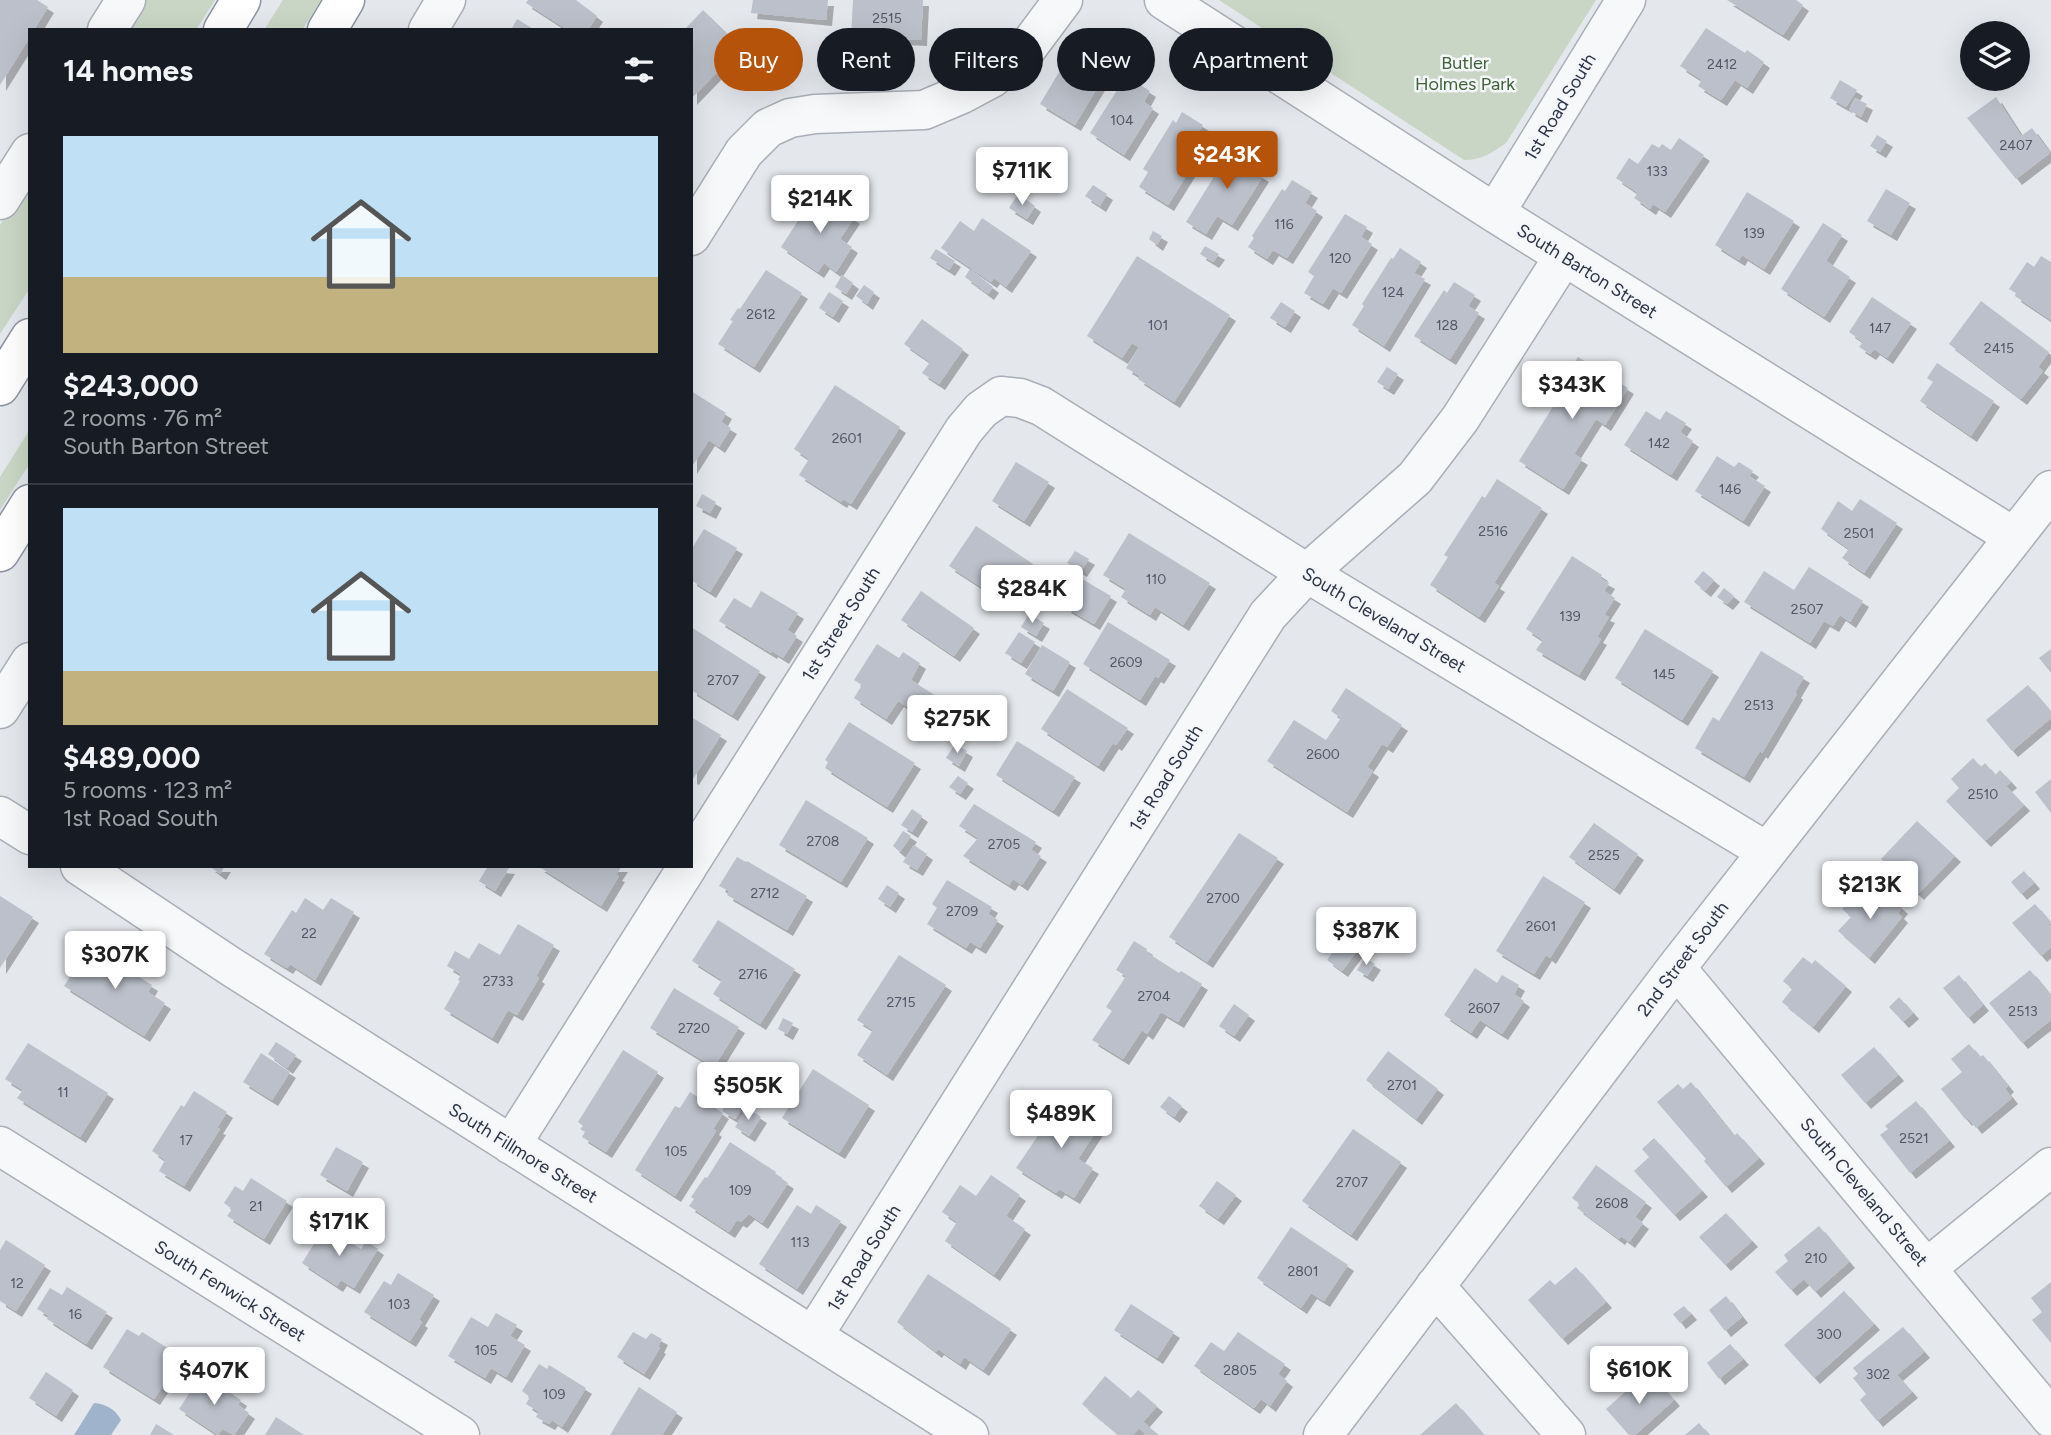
<!DOCTYPE html>
<meta charset="utf-8">
<style>
:root{--surface:#171b24;--page:#20242c;--text:#f1f3f6;--muted:#9ea1a6;--line:#363941;--accent:#b45309}
body{margin:0;font-family:Figtree,sans-serif;background:var(--page);color:var(--text);height:100vh;display:flex;flex-direction:column;font-size:26px;white-space:nowrap}
*{box-sizing:border-box;margin:0}
p{font-size:23px;color:var(--muted)}
.icon{flex:none;width:38px;height:38px;fill:none;stroke:currentColor;stroke-width:2;stroke-linecap:round;stroke-linejoin:round}
.map{position:relative;flex:1;overflow:hidden}
.drawer{position:absolute;left:28px;top:28px;width:665px;height:840px;display:flex;flex-direction:column;background:var(--surface);border-radius:0px;box-shadow:0 7px 28px #0002}
.drawer>*{flex:none}
.hud{position:absolute;left:714px;top:28px;width:665px;height:63px;display:flex;gap:14px}
.controls{position:absolute;left:1960px;top:21px;display:grid;gap:14px}
.controls a{display:grid;place-items:center;width:70px;height:70px;border-radius:50%;background:var(--surface);box-shadow:0 7px 28px #0002;font-size:35px}
.price{position:absolute;translate:-50% -60px;padding:0 16px;border-radius:7px;background:#fff;color:#222;font-size:23px;line-height:46px;filter:drop-shadow(0 2px 4px #0008)}
.price::after{content:'';position:absolute;left:50%;top:42px;width:21px;height:16px;margin-left:-10px;background:inherit;clip-path:polygon(0 0,100% 0,50% 100%)}
.price.on{background:var(--accent);color:#fff}
ul{padding:0;list-style:none}
li{display:grid;align-content:center;gap:14px;height:371px;padding:0 35px}
li+li{border-top:2px solid var(--line)}
li span{display:grid;place-items:center;height:217px;border-radius:0px;color:#555}
li>.icon{margin-inline-start:auto}
span .icon{width:126px;height:126px;fill:#fffc;stroke-width:1}
li b{font-size:30px}
h2{display:flex;justify-content:space-between;align-items:center;height:84px;padding:0 35px;font-size:30px}
.pill{padding:0 24px;border-radius:32px;background:var(--surface);box-shadow:0 7px 28px #0002;font-size:24px;line-height:63px}
.pill.on{background:var(--accent);color:#fff}
.map>svg:first-child{display:block}
.green{fill:#c9d6c5}
.water{fill:#9fb4cc}
.building{fill:#bbc0ca;filter:url(#shadow)}
.lines{fill:none;stroke-linecap:round;stroke-linejoin:round}
.minor-casing{stroke:#a9aeb7;stroke-width:41}
.highway-casing{stroke:#8b94a3;stroke-width:41}
.minor{stroke:#f7f8fa;stroke-width:38}
.highway{stroke:#fff;stroke-width:38}
.labels{text-anchor:middle;stroke-width:5;stroke-linejoin:round;paint-order:stroke}
.number-label{font-size:14px;fill:#4f5766}
.park-label{font-size:18px;fill:#3f6138;stroke:#f4f6f9}
.street-label{font-size:18px;fill:#2b3445;stroke:#f4f6f9}
</style>
<div class="map">
<svg width="2051" height="1435" viewBox="0 0 2051 1435">
<defs>
<filter id="shadow"><feDropShadow dx="6" dy="6" stdDeviation="0" flood-color="#0004"/></filter>
</defs>
<rect width="100%" height="100%" fill="#e4e7ec"/>
<path class="green" d="M142 0H215L196 30H123Z
M283 0H321L302 30H264Z
M1219 0H1596L1506 143C1492 153 1482 160 1464 160Z
M30 178V288L0 334V225Z
M30 429V463L0 510V477Z"/>
<path class="water" d="M94 1403C106 1404 115 1409 121 1420L111 1435H74Z"/>
<path class="building" d="M0 0H37L48 7 34 30H30V37L0 85Z
M528 0H576L597 16 588 30H568L526 3Z
M753 0H828L826 20 751 13Z
M853 0H923L921 40 851 37Z
M1727 0H1796L1803 5 1783 35Z
M703 10 737 43 716 65 720 69 691 99V30H684Z
M517 19 535 30H511Z
M1706 28 1745 53 1747 50 1764 62 1747 88 1735 80 1721 100 1698 86 1702 80 1680 66Z
M1078 47 1099 59 1092 71 1103 78 1075 125 1040 104 1068 57 1071 59Z
M1129 78 1150 91 1144 102 1153 108 1124 155 1090 133 1119 87 1122 89Z
M1840 80 1857 90 1846 107 1830 98Z
M1996 97 2021 136 2032 128 2050 153 2016 179 1967 118Z
M1855 98 1867 104 1861 117 1849 110Z
M1182 112 1203 125 1197 135 1208 141 1168 205 1139 187 1148 172 1143 169 1173 120 1176 123Z
M1877 135 1887 141 1880 152 1870 146Z
M1679 138 1704 155 1665 212 1653 204 1650 209 1634 198 1638 193 1616 178 1629 158 1638 164 1652 144 1659 148 1662 144 1671 150Z
M1237 146 1258 159 1252 169 1263 176 1232 225 1217 216 1206 234 1186 222 1228 154 1231 156Z
M1046 154 1057 161 1050 172 1039 165Z
M1292 180 1312 192 1305 203 1317 211 1287 258 1273 250 1267 259 1248 247 1254 238 1252 236 1282 189 1285 191Z
M1093 185 1107 194 1100 206 1085 196Z
M1886 189 1910 203 1891 235 1867 221Z
M1747 192 1794 221 1764 269 1742 255 1739 260 1715 245Z
M816 193 854 218 840 239 852 247 836 272 824 263 818 272 781 247Z
M1018 194 1035 206 1027 219 1009 208Z
M1345 214 1367 227 1361 237 1372 244 1341 293 1333 288 1323 304 1304 293 1314 276 1308 272Z
M982 218 1031 251 1006 287 994 278 991 282 941 248 960 221 974 231Z
M1823 223 1842 235 1826 261 1850 277 1824 317 1781 289Z
M1153 231 1162 236 1157 245 1149 239Z
M1205 246 1219 254 1213 262 1200 254Z
M1400 248 1421 262 1414 273 1425 279 1384 346 1352 325 1364 306 1362 304 1391 258 1393 259Z
M936 249 955 261 949 270 930 258Z
M1137 256 1230 315 1174 402 1138 379 1140 376 1126 368 1139 347 1132 343 1122 358 1087 336Z
M2041 256 2051 262V320L2015 296 2016 293 2009 289 2027 262 2034 267Z
M970 269 993 287 988 294 965 277Z
M766 270 802 293 754 367 718 344 733 321 730 320 738 308 740 309Z
M842 275 853 283 846 294 835 287Z
M1454 282 1475 295 1468 306 1479 313 1450 359 1414 336 1444 290 1447 293Z
M864 285 874 292 867 304 856 296Z
M829 292 843 301 833 317 819 308Z
M1872 297 1911 323 1887 358 1874 349 1870 354 1859 347 1863 342 1849 332Z
M1981 301 2049 352 2038 367 2043 371 2021 399 1949 344Z
M1281 302 1295 311 1285 327 1270 318Z
M922 319 963 349 939 384 922 373 930 362 904 344Z
M1578 357 1628 388 1605 425 1596 419 1574 454 1582 459 1563 489 1519 461 1559 397 1554 394Z
M1937 363 1994 401 1971 436 1920 401 1933 382 1927 378Z
M1387 367 1398 374 1388 389 1377 382Z
M835 385 900 427 851 504 843 499 841 502 799 475 809 459 794 449Z
M691 391 726 413 721 422 731 428 719 447 709 440 691 468Z
M1646 411 1660 420 1666 411 1686 423 1680 432 1693 441 1671 475 1624 445Z
M1717 456 1734 467 1739 462 1753 471 1749 476 1765 486 1743 521 1695 491Z
M1016 462 1049 482 1024 521 992 501Z
M1497 479 1542 508 1494 583 1499 586 1479 617 1430 585 1448 557 1444 555 1482 496 1485 498Z
M702 494 716 502 710 513 696 506Z
M1860 499 1897 523 1864 573 1842 558 1849 549 1821 529 1838 501 1852 511Z
M976 526 1033 564 1006 603 949 566Z
M704 529 737 548 710 592 691 580V550Z
M1129 533 1210 583 1183 625 1155 607 1150 615 1121 597 1126 589 1103 575Z
M1075 551 1089 559 1081 571 1067 563Z
M1572 556 1602 575 1600 578 1609 583 1604 591 1615 598 1604 615 1609 617 1597 637 1601 639 1579 675 1536 650 1543 640 1526 629Z
M1809 567 1863 601 1850 622 1840 615 1833 626 1824 621 1810 643 1744 602 1764 571 1794 590Z
M1703 571 1714 580 1705 591 1694 582Z
M1082 579 1111 596 1094 624 1065 607Z
M1724 588 1734 596 1727 604 1717 597Z
M761 591 798 613 787 630 797 636 783 658 772 651 771 653 719 621 734 598 751 608Z
M921 591 974 628 954 656 901 620Z
M1029 614 1044 623 1036 636 1021 627Z
M1108 622 1170 660 1158 678 1155 676 1140 700 1083 664Z
M691 627 760 671 732 715 691 690Z
M1645 629 1713 671 1682 720 1615 678Z
M1019 632 1035 642 1021 663 1005 653Z
M877 644 899 658 903 652 920 663 911 680 947 703 934 724 898 701 886 719 854 698 862 685 854 680Z
M1042 645 1070 662 1053 691 1025 674Z
M2051 649V673L2039 658Z
M1761 651 1804 677 1795 692 1797 694 1762 753 1760 751 1744 777 1695 748 1713 717 1719 721Z
M2028 685 2051 712V718L2012 751 1986 720Z
M1346 688 1402 725 1387 747 1382 744 1367 767 1373 771 1347 812 1267 761 1294 720 1326 740 1341 718 1331 711Z
M1067 689 1128 728 1116 745 1113 743 1098 766 1041 729Z
M691 717 721 735 693 779 691 778Z
M849 722 915 763 887 807 825 768 828 762 825 760Z
M1017 741 1075 777 1053 811 996 775Z
M955 744 967 751 959 766 946 758Z
M1973 758 1981 767 1985 763 1995 775 2000 770 2011 782 2006 786 2024 805 1985 841 1946 801 1959 788 1951 779Z
M958 776 968 783 960 794 949 787Z
M2051 779V813L2035 792Z
M806 800 868 838 841 882 779 845Z
M974 804 1036 842 1031 850 1041 856 1022 885 1013 879 1009 885 963 856 978 838 959 826Z
M912 809 922 816 912 832 901 825Z
M1917 821 1955 856 1918 894 1881 859Z
M1594 823 1638 854 1614 889 1569 857Z
M903 831 911 836 900 852 893 846Z
M1239 833 1278 858 1207 962 1169 937Z
M914 845 927 854 917 870 903 862Z
M737 857 746 862 747 861 807 896 787 930 727 895 729 891 719 886Z
M209 866H225L220 874Z
M488 866 509 868 495 891 479 881Z
M538 866H622L616 875 619 876 601 906Z
M2024 871 2034 883 2021 894 2011 882Z
M1543 876 1585 902 1550 958 1546 955 1534 974 1496 951Z
M947 880 992 907 988 914 998 920 980 948 970 942 966 948 927 924 937 908 932 904Z
M887 885 899 893 890 907 878 899Z
M1860 888 1868 895 1872 891 1881 899 1886 894 1902 908 1898 913 1902 917 1869 958 1838 931 1851 917 1842 909Z
M0 896 33 917 0 968Z
M305 898 323 910 331 898 354 912 315 980 290 964 287 968 264 954 292 910 296 913Z
M2035 904 2051 923V947L2041 956 2012 923Z
M718 920 795 969 760 1024 713 994 722 980 692 961Z
M518 924 554 945 536 976 539 978 517 1015 508 1010 492 1038 444 1009 460 981 458 980 461 974 447 966 455 951 469 959 479 943 500 955Z
M1343 937 1359 948 1342 971 1327 960Z
M1134 941 1147 949 1146 952 1179 973 1181 971 1202 984 1178 1022 1161 1012 1147 1034 1142 1030 1123 1059 1092 1040 1112 1011 1106 1007 1126 976 1116 970Z
M90 946 152 985 148 992 165 1003 144 1036 64 986Z
M899 955 946 985 887 1075 857 1055 873 1030 857 1020Z
M1803 957 1812 964 1815 960 1846 986 1813 1027 1782 1002 1792 989 1783 981Z
M1365 958 1375 964 1367 976 1357 970Z
M1475 968 1497 983 1502 975 1519 985 1514 994 1524 1001 1502 1034 1480 1020 1471 1033 1444 1015Z
M2030 970 2051 996V1020L2022 1043 1989 1003Z
M1959 975 1983 1005 1968 1018 1943 988Z
M674 988 739 1027 714 1067 650 1028Z
M1899 997 1913 1013 1903 1022 1889 1007Z
M1234 1004 1249 1015 1234 1036 1219 1026Z
M783 1018 793 1023 787 1034 778 1029Z
M276 1042 296 1055 287 1068 268 1054Z
M28 1043 108 1093 80 1137 17 1098 23 1090 5 1079Z
M1969 1044 1980 1057 1983 1055 2008 1086 2005 1089 2012 1098 1976 1128 1968 1118 1966 1120 1941 1089 1962 1072 1951 1059Z
M1874 1047 1898 1075 1865 1103 1841 1075Z
M623 1050 658 1072 606 1152 582 1137 585 1132 580 1129 583 1126 578 1122Z
M1388 1051 1438 1089 1416 1119 1366 1080Z
M261 1053 290 1072 272 1100 243 1082Z
M813 1069 869 1105 839 1153 782 1118Z
M1691 1082 1734 1136 1737 1133 1759 1158 1726 1187 1704 1161 1706 1159 1657 1102 1678 1084 1683 1089Z
M747 1083 754 1088 745 1100 738 1094Z
M194 1091 227 1112 217 1128 220 1129 184 1186 159 1171 165 1160 152 1151 181 1105 184 1107Z
M690 1092 723 1113 713 1129 716 1131 675 1196 635 1170 675 1106 680 1108Z
M1067 1093 1087 1106 1080 1117 1098 1128 1078 1159 1093 1168 1074 1198 1059 1189 1056 1193 1016 1168Z
M1169 1096 1182 1106 1174 1117 1160 1107Z
M730 1099 743 1107 735 1119 722 1111Z
M1916 1101 1949 1141 1910 1173 1880 1135 1888 1129 1885 1126Z
M747 1108 761 1117 749 1136 735 1127Z
M1353 1129 1401 1162 1351 1235 1302 1201Z
M1654 1138 1702 1191 1674 1215 1634 1171 1649 1157 1642 1149Z
M730 1142 776 1172 775 1174 788 1183 762 1223 749 1214 741 1222 737 1220 729 1232 689 1206 694 1199 691 1197 705 1177 707 1178Z
M336 1147 363 1162 347 1191 320 1175Z
M1596 1165 1646 1202 1635 1217 1643 1223 1629 1242 1621 1236 1619 1239 1577 1208 1580 1204 1572 1198Z
M991 1175 1020 1195 1006 1216 1025 1229 994 1275 945 1241 957 1222 942 1212 960 1185 976 1196Z
M251 1178 287 1201 264 1239 227 1216 232 1209 224 1203 235 1186 243 1191Z
M1217 1181 1236 1195 1218 1219 1199 1206Z
M797 1205 811 1214 816 1205 841 1221 797 1289 759 1264Z
M1726 1213 1752 1241 1725 1265 1699 1237Z
M325 1226 361 1249 366 1241 378 1249 354 1288 341 1280 337 1286 302 1263Z
M1819 1226 1849 1262 1815 1292 1804 1279 1791 1290 1775 1272 1788 1261 1784 1255Z
M1291 1227 1348 1265 1324 1301 1311 1293 1301 1308 1257 1278Z
M6 1240 45 1265 16 1311 0 1301V1250Z
M1576 1267 1606 1302 1562 1339 1528 1300 1550 1280 1555 1285Z
M398 1273 434 1295 419 1320 422 1322 410 1341 364 1312 384 1281 391 1285Z
M928 1274 1011 1329 983 1370 964 1357 960 1364 938 1349 936 1352 897 1322Z
M2051 1282V1343L2032 1320 2042 1312 2031 1298Z
M67 1287 107 1312 86 1344 47 1319 49 1316 37 1309 50 1288 62 1295Z
M1844 1291 1874 1324 1814 1378 1784 1345Z
M1726 1296 1742 1317 1725 1331 1709 1310Z
M1131 1304 1174 1332 1157 1358 1114 1330Z
M1684 1306 1691 1314 1680 1323 1673 1314Z
M496 1313 517 1325 510 1336 525 1345 506 1377 491 1368 485 1378 448 1356 471 1317 488 1327Z
M1903 1327 1924 1352 1897 1375 1912 1392 1877 1421 1860 1400 1866 1394 1853 1378 1858 1374 1853 1368Z
M127 1329 139 1336 142 1332 182 1357 154 1399 103 1367Z
M633 1332 646 1339 651 1333 662 1339 658 1347 660 1348 644 1374 617 1357Z
M1238 1332 1285 1364 1278 1374 1287 1381 1270 1406 1261 1399 1254 1408 1194 1366 1211 1342 1224 1351Z
M1730 1344 1743 1359 1719 1379 1707 1363Z
M539 1364 547 1369 549 1365 586 1388 562 1427 552 1420 549 1424 536 1417 539 1412 526 1404 530 1397 522 1391Z
M46 1372 73 1390 56 1416 29 1398Z
M202 1374 241 1400 238 1405 249 1413 234 1435 222 1429 218 1435 179 1409Z
M1105 1376 1131 1398 1138 1390 1157 1406 1143 1422 1159 1435H1147L1139 1428 1133 1435H1119L1082 1404Z
M1643 1376 1653 1387 1659 1383 1674 1400 1635 1435H1629L1606 1409Z
M639 1387 677 1412 662 1435H610Z
M1456 1403 1484 1435H1420Z
M276 1417 304 1435H265Z
M1699 1423 1709 1435H1685Z
M156 1424 174 1435H150Z"/>
<g class="lines">
<g class="minor-casing">
<path id="minor" d="M1164 0 1495 213 2014 537
M107 30 126 0
M428 30 446 0
M0 200 30 153
M1495 213 1626 0
M691 236 744 152 768 128 790 118 815 114 924 110 962 94 992 78 1025 51 1063 0
M0 709 30 662
M0 816 30 835
M691 861 964 430 981 410 1001 396 1020 398 1041 406 1307 573 1766 851
M80 866 230 966 969 1435
M1676 968 2051 1418
M511 1145 688 866
M0 1146 460 1435
M1927 1268 2051 1167
M1435 1286 1566 1435
M813 1336 1268 615 1307 573 1415 478 1460 419 1564 256
M1323 1435 1676 968 2051 490"/>
</g>
<g class="highway-casing">
<path id="highway" d="M223 30 241 0
M327 30 345 0
M0 386 30 338
M0 552 30 504"/>
</g>
<use href="#minor" class="minor"/>
<use href="#highway" class="highway"/>
</g>
<g class="labels">
<g class="number-label">
<text x="887" y="23">2515</text>
<text x="1722" y="69">2412</text>
<text x="1122" y="125">104</text>
<text x="2016" y="150">2407</text>
<text x="1657" y="176">133</text>
<text x="1284" y="229">116</text>
<text x="1754" y="238">139</text>
<text x="1340" y="263">120</text>
<text x="1393" y="297">124</text>
<text x="761" y="319">2612</text>
<text x="1158" y="330">101</text>
<text x="1447" y="330">128</text>
<text x="1880" y="333">147</text>
<text x="1999" y="353">2415</text>
<text x="847" y="443">2601</text>
<text x="1659" y="448">142</text>
<text x="1730" y="494">146</text>
<text x="1493" y="536">2516</text>
<text x="1859" y="538">2501</text>
<text x="1156" y="584">110</text>
<text x="1807" y="614">2507</text>
<text x="1570" y="621">139</text>
<text x="1126" y="667">2609</text>
<text x="1664" y="679">145</text>
<text x="723" y="685">2707</text>
<text x="1759" y="710">2513</text>
<text x="1323" y="759">2600</text>
<text x="1983" y="799">2510</text>
<text x="823" y="846">2708</text>
<text x="1004" y="849">2705</text>
<text x="1604" y="860">2525</text>
<text x="765" y="898">2712</text>
<text x="1223" y="903">2700</text>
<text x="962" y="916">2709</text>
<text x="1541" y="931">2601</text>
<text x="309" y="938">22</text>
<text x="753" y="979">2716</text>
<text x="498" y="986">2733</text>
<text x="1154" y="1001">2704</text>
<text x="901" y="1007">2715</text>
<text x="1484" y="1013">2607</text>
<text x="2023" y="1016">2513</text>
<text x="694" y="1033">2720</text>
<text x="1402" y="1090">2701</text>
<text x="63" y="1097">11</text>
<text x="1914" y="1143">2521</text>
<text x="186" y="1145">17</text>
<text x="676" y="1156">105</text>
<text x="1352" y="1187">2707</text>
<text x="740" y="1195">109</text>
<text x="1612" y="1208">2608</text>
<text x="256" y="1211">21</text>
<text x="800" y="1247">113</text>
<text x="1816" y="1263">210</text>
<text x="1303" y="1276">2801</text>
<text x="17" y="1288">12</text>
<text x="399" y="1309">103</text>
<text x="75" y="1319">16</text>
<text x="1829" y="1339">300</text>
<text x="486" y="1355">105</text>
<text x="1240" y="1375">2805</text>
<text x="1878" y="1379">302</text>
<text x="554" y="1399">109</text>
</g>
<g class="park-label">
<text x="1465" y="69">Butler<tspan x="1465" dy="21">Holmes Park</tspan></text>
</g>
<g class="street-label">
<text transform="translate(1560 107) rotate(-59)" y="6">1st Road South</text>
<text transform="translate(1587 271) rotate(32)" y="6">South Barton Street</text>
<text transform="translate(1384 620) rotate(31)" y="6">South Cleveland Street</text>
<text transform="translate(841 624) rotate(-58)" y="6">1st Street South</text>
<text transform="translate(1166 778) rotate(-58)" y="6">1st Road South</text>
<text transform="translate(1683 959) rotate(-53)" y="6">2nd Street South</text>
<text transform="translate(523 1153) rotate(32)" y="6">South Fillmore Street</text>
<text transform="translate(1864 1192) rotate(50)" y="6">South Cleveland Street</text>
<text transform="translate(864 1258) rotate(-58)" y="6">1st Road South</text>
<text transform="translate(230 1291) rotate(32)" y="6">South Fenwick Street</text>
</g>
</g>
</svg>
<div class="controls">
<a><svg class="icon" aria-label="layers" viewBox="0 0 24 24"><path d="M12 4l9 5-9 5-9-5zM3 14l9 5 9-5"/></svg></a>
</div>
<b class="price on" style="left:1227px;top:191px">$243K</b>
<b class="price" style="left:1022px;top:207px">$711K</b>
<b class="price" style="left:820px;top:235px">$214K</b>
<b class="price" style="left:1572px;top:421px">$343K</b>
<b class="price" style="left:1032px;top:625px">$284K</b>
<b class="price" style="left:957px;top:755px">$275K</b>
<b class="price" style="left:1870px;top:921px">$213K</b>
<b class="price" style="left:1366px;top:967px">$387K</b>
<b class="price" style="left:115px;top:991px">$307K</b>
<b class="price" style="left:748px;top:1122px">$505K</b>
<b class="price" style="left:1061px;top:1150px">$489K</b>
<b class="price" style="left:339px;top:1258px">$171K</b>
<b class="price" style="left:1639px;top:1406px">$610K</b>
<b class="price" style="left:214px;top:1407px">$407K</b>
<div class="hud">
<a class="pill on">Buy</a>
<a class="pill">Rent</a>
<a class="pill">Filters</a>
<a class="pill">New</a>
<a class="pill">Apartment</a>
</div>
<section class="drawer">
<h2>14 homes<svg class="icon" aria-label="filters" viewBox="0 0 24 24"><path d="M4 7h16M4 17h16"/><circle cx="9" cy="7" r="2"/><circle cx="15" cy="17" r="2"/></svg></h2>
<ul>
<li><span style="background:linear-gradient(#bfe0f5 65%,#c2b280 0)"><svg class="icon" aria-label="home" viewBox="0 0 24 24"><path d="M3 11l9-7 9 7M6 9v11h12V9"/></svg></span><div><b>$243,000</b><p>2 rooms · 76 m²</p><p>South Barton Street</p></div></li>
<li><span style="background:linear-gradient(#bfe0f5 75%,#c2b280 0)"><svg class="icon" aria-label="home" viewBox="0 0 24 24"><path d="M3 11l9-7 9 7M6 9v11h12V9"/></svg></span><div><b>$489,000</b><p>5 rooms · 123 m²</p><p>1st Road South</p></div></li>
</ul>
</section>
</div>
